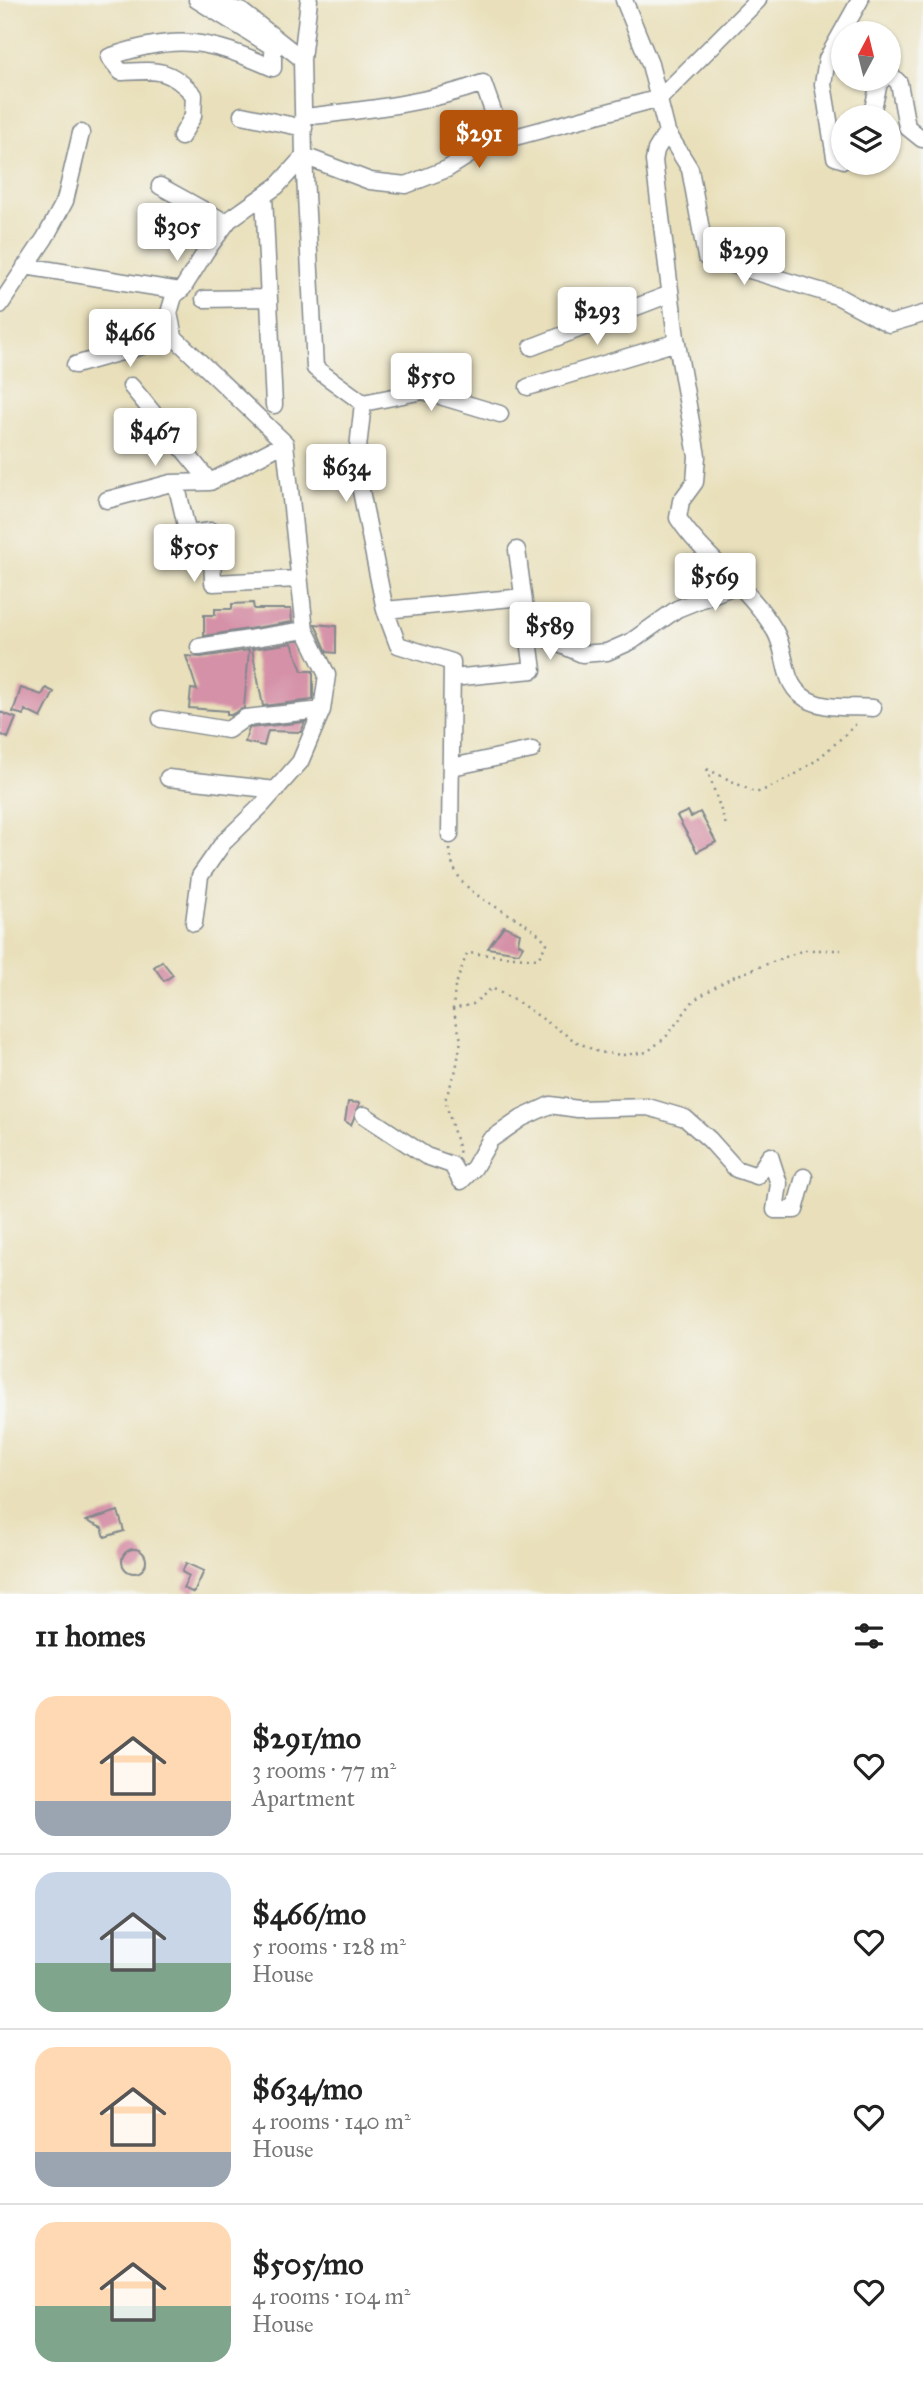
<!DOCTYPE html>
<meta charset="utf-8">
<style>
:root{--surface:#fff;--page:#f2f2f2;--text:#222;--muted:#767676;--line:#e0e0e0;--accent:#b45309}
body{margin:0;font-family:"IM FELL Great Primer",serif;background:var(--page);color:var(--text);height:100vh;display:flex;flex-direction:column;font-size:26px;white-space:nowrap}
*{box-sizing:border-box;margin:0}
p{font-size:23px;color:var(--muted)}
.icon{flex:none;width:38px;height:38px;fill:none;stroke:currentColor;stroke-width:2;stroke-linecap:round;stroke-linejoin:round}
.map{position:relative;height:1594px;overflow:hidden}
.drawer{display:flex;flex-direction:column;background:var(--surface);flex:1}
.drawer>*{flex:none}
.needle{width:46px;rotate:7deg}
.buttons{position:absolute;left:831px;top:21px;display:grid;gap:14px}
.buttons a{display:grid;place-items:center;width:70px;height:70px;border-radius:50%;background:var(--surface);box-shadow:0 2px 5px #0004;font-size:35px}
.price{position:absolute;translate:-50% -60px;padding:0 16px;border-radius:7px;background:#fff;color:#222;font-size:23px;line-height:46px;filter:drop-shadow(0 2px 4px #0008)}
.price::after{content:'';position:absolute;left:50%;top:42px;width:21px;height:16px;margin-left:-10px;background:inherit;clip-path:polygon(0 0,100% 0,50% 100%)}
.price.on{background:var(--accent);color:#fff}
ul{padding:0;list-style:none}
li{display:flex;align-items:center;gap:21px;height:175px;padding:0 35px}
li+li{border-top:2px solid var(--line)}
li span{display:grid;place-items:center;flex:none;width:196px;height:140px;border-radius:21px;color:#555}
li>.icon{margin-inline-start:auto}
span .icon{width:84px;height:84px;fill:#fffc;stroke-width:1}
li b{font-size:30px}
h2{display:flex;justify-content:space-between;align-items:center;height:84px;padding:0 35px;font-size:30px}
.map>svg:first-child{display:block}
.building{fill:#d591a7}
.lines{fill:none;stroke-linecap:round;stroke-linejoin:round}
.minor-casing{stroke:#82888c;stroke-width:19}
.path{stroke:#82888c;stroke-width:2.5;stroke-dasharray:2 5;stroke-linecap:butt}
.minor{stroke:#fff;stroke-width:16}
</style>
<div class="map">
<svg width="923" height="1594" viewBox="0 0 923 1594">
<rect width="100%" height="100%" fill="#f6f6f2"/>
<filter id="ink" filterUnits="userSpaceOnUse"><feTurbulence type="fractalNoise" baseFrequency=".0143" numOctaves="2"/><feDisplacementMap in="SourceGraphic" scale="14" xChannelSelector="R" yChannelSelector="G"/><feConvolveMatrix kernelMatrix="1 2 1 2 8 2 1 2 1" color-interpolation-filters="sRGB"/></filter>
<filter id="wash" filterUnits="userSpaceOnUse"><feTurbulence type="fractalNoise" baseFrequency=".00686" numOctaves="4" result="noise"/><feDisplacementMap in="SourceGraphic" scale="28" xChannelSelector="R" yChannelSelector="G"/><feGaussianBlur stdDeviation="1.57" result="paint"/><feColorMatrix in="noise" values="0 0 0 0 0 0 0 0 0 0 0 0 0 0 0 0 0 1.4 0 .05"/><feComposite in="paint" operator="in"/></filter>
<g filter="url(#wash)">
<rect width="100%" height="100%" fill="#e9e0bb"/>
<g id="blocks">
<path class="building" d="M253 603 254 609H291L292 622 204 636V615H215V609H232V604Z
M315 624 336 626V653L327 652Z
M292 643 302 671H313V700L263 706 252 649Z
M249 650 244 708 231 715H227V711L189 708 191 689 197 690 186 656 201 657Z
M21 688 42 695 46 688 54 692 41 718 25 710 24 715 13 712Z
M0 712 16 718 8 738 0 734Z
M305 722 301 732 268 731 264 746 245 742 249 728Z
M688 811 691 817 700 812 716 842 697 852 677 816Z
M504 926 520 933 518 943 523 946 519 953 488 948Z
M162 961 173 975 164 981 154 967Z
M348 1102 360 1103 351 1125 345 1121Z
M118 1511 124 1531 105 1537 102 1528 86 1521Z
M122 1561a12 12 0 1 1 24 0a12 12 0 1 1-24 0Z
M186 1563 204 1571 194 1593 183 1588 189 1576 182 1572Z"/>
</g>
</g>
<g filter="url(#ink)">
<use href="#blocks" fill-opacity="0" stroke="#82888c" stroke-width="2"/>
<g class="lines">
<g class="minor-casing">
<path id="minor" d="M624 0 650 64 667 132 656 150 654 161 676 338 697 456 695 482 681 501 678 518C705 559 750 587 775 631 787 651 782 680 801 695 820 711 850 706 873 708
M213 4 241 11 302 59
M889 73 899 83 907 127 922 139 923 137
M242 115 304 128
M304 117C365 110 425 104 483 83L503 139
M871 117 879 83 883 79
M667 132 690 169 706 257 837 296 889 324 923 314
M181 137 193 116 194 95C169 68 158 70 121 72L109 57C177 33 210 40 273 68V47L197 0
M844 160 835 157 823 84 827 59 860 0
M160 186 227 223
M264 196 274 405
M25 266 180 291
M204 299 269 298
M0 305 45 238 65 201 81 133
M532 347 670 294
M75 365 174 337
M131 386 210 482 285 443
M528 387 677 342
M363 403 423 391 500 414
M176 483 188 534 211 531 213 583 298 579
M107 500 171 483 210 482
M385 610 523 597
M527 630 582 654 607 652 632 641 677 609 739 584
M199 647 305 630
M452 678 533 670 517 550
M161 719 228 730 245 718 322 710
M452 767 532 750
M168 778 276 790
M450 835 452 662 398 645 385 610 356 466 363 403 315 368 304 156 370 181 406 185 447 169 485 145 660 98 758 0
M194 923 200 876 223 843 262 805 300 762 322 710 327 675 305 630 285 443 174 337 169 313 174 296 183 288 206 251 229 220 277 186 304 156 302 59 309 0
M364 1115 426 1156 452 1165 461 1181 474 1168 490 1140 522 1118 550 1105 578 1109 648 1107 685 1118 710 1140 736 1169 757 1176 770 1156 779 1184 775 1210H795L804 1177"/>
</g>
<path class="path" d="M707 769 756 793C803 775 823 756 859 721
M707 769 727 828
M450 849C453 903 518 907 547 943L538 959 467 953 455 987 453 1009 473 1004 492 988 521 1004 575 1041 598 1052 623 1055 647 1052 666 1037 694 1000 730 978 804 950H841
M453 1009 461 1040 456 1070 445 1100 460 1154"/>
<use href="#minor" class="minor"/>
</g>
</g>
</svg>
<div class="buttons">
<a><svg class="needle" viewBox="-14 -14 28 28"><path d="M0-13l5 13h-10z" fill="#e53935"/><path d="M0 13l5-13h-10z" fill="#767676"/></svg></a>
<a><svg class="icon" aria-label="layers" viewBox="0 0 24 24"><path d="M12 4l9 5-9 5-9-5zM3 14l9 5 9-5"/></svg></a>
</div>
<b class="price on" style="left:479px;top:170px">$291</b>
<b class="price" style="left:177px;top:263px">$305</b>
<b class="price" style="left:744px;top:287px">$299</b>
<b class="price" style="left:597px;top:347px">$293</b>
<b class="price" style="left:130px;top:369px">$466</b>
<b class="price" style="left:431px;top:413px">$550</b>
<b class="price" style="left:155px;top:468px">$467</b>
<b class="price" style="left:346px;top:504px">$634</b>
<b class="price" style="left:194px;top:584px">$505</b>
<b class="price" style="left:715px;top:613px">$569</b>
<b class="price" style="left:550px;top:662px">$589</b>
</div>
<section class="drawer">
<h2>11 homes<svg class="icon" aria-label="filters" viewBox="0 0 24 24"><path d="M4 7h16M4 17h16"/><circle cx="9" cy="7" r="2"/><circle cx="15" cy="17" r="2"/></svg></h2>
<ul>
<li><span style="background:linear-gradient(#ffd9b3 75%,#9aa5b1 0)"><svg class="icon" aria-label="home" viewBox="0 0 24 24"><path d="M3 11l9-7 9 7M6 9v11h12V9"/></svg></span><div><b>$291/mo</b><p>3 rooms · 77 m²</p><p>Apartment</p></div><svg class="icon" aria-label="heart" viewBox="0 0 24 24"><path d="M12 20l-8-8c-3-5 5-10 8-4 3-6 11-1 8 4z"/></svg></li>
<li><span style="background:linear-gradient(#c9d6e8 65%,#7fa58c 0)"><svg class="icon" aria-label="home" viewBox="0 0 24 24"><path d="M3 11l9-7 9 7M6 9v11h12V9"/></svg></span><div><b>$466/mo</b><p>5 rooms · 128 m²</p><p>House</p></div><svg class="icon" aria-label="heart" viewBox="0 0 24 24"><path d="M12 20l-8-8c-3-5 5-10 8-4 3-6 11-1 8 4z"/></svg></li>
<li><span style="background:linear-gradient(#ffd9b3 75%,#9aa5b1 0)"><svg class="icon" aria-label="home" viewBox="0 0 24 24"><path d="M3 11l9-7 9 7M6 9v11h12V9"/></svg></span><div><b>$634/mo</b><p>4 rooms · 140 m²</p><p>House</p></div><svg class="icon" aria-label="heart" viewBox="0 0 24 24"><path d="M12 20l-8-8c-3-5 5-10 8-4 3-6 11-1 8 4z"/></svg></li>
<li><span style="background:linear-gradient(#ffd9b3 60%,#7fa58c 0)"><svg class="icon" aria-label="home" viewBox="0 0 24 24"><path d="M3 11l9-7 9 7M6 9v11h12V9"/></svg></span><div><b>$505/mo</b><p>4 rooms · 104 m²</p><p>House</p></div><svg class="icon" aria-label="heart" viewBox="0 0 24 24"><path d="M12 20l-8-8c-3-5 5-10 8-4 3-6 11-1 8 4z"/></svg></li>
</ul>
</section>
